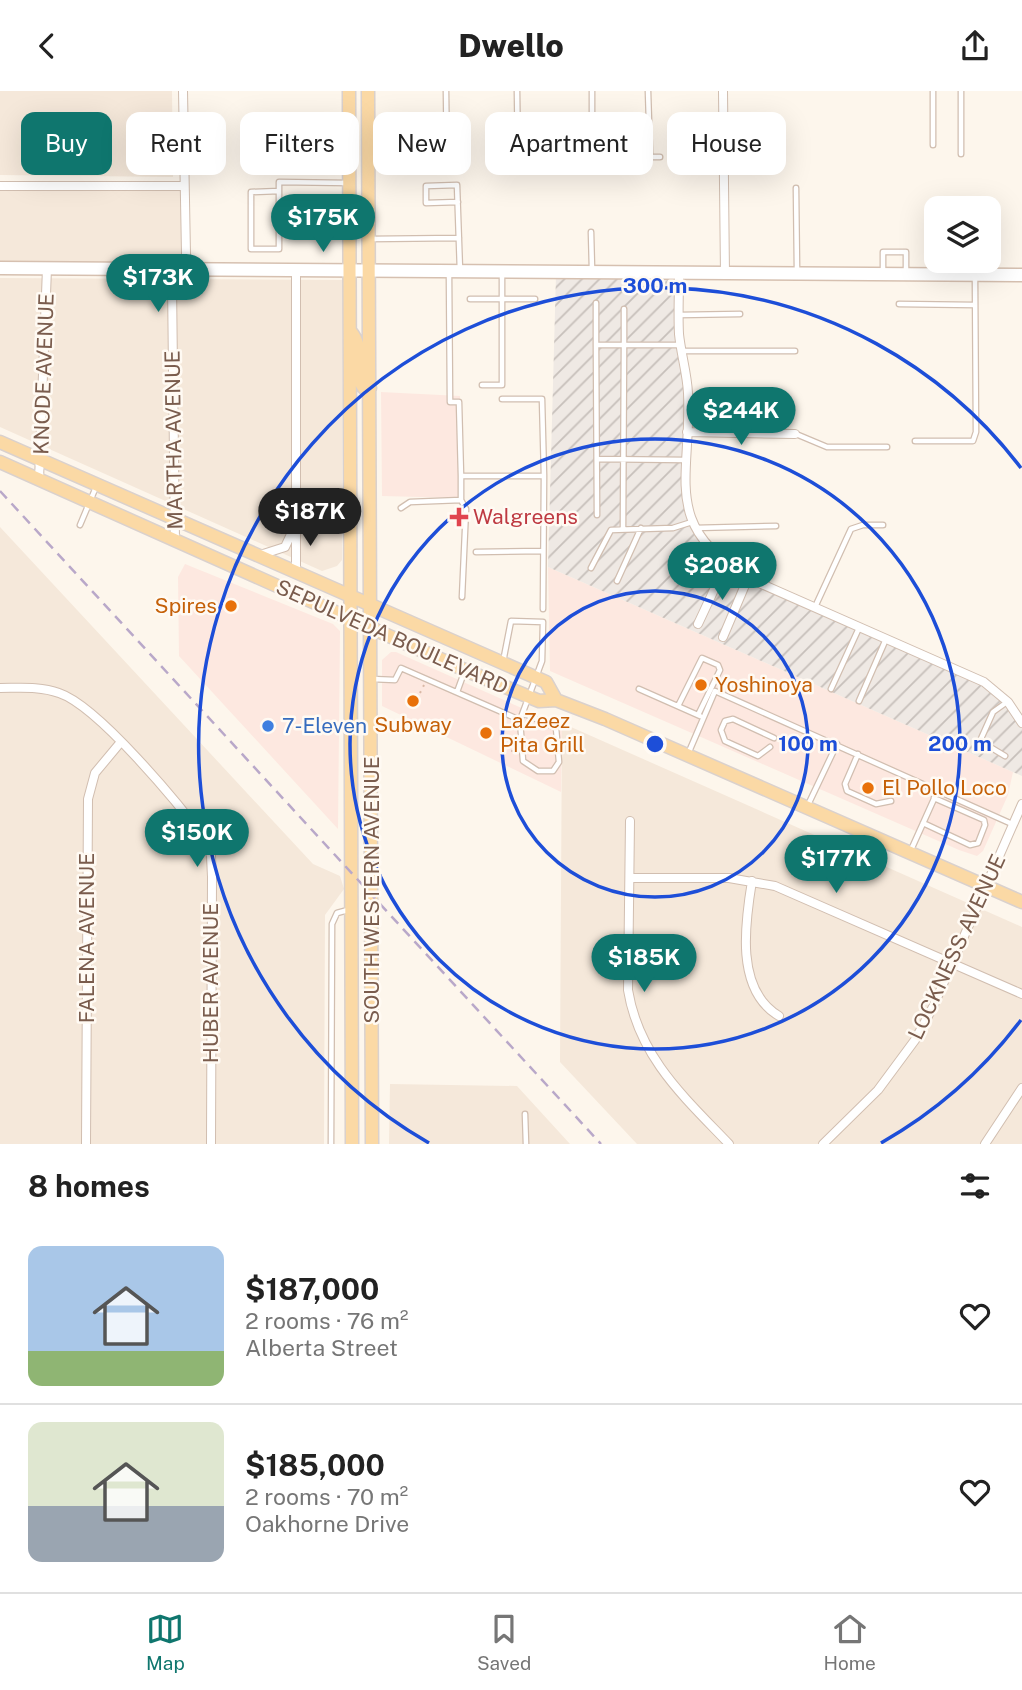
<!DOCTYPE html>
<meta charset="utf-8">
<style>
:root{--surface:#fff;--page:#f2f2f2;--text:#222;--muted:#767676;--line:#e0e0e0;--accent:#0f766e}
body{margin:0;font-family:"Public Sans",sans-serif;background:var(--page);color:var(--text);height:100vh;display:flex;flex-direction:column;font-size:26px;white-space:nowrap}
*{box-sizing:border-box;margin:0}
p{font-size:23px;color:var(--muted)}
.icon{flex:none;width:38px;height:38px;fill:none;stroke:currentColor;stroke-width:2;stroke-linecap:round;stroke-linejoin:round}
.map{position:relative;height:1053px;overflow:hidden}
.sheet{display:flex;flex-direction:column;background:var(--surface);flex:1}
.sheet>*{flex:none}
.hud{position:absolute;left:21px;top:21px;width:980px;height:63px;display:flex;gap:14px}
.tools{position:absolute;left:924px;top:105px;display:grid;gap:14px}
.tools a{display:grid;place-items:center;width:77px;height:77px;border-radius:14px;background:var(--surface);box-shadow:0 7px 28px #0002;font-size:35px}
.price{position:absolute;translate:-50% -60px;padding:0 16px;border-radius:24px;background:var(--accent);color:#fff;font-size:23px;line-height:46px;filter:drop-shadow(0 2px 4px #0008)}
.price::after{content:'';position:absolute;left:50%;top:42px;width:21px;height:16px;margin-left:-10px;background:inherit;clip-path:polygon(0 0,100% 0,50% 100%)}
.price.active{background:#222;color:#fff}
ul{padding:0;list-style:none}
li{display:flex;align-items:center;gap:21px;height:175px;padding:0 28px}
li+li{border-top:2px solid var(--line)}
li span{display:grid;place-items:center;flex:none;width:196px;height:140px;border-radius:14px;color:#555}
li>.icon{margin-inline-start:auto}
span .icon{width:84px;height:84px;fill:#fffc;stroke-width:1}
li b{font-size:30px}
h2{display:flex;justify-content:space-between;align-items:center;height:84px;padding:0 28px;font-size:30px}
.tag{padding:0 24px;border-radius:14px;background:var(--surface);box-shadow:0 7px 28px #0002;font-size:24px;line-height:63px}
.tag.active{background:var(--accent);color:#fff}
header{display:flex;justify-content:space-between;align-items:center;height:91px;padding:0 28px;background:var(--surface);font-size:32px;font-weight:800}
.tab-bar{display:flex;justify-content:space-around;align-items:center;height:98px;border-top:2px solid var(--line);background:var(--surface);font-size:19px;color:var(--muted)}
.tab-bar a{display:grid;justify-items:center;gap:4px}
.tab-bar .active{color:var(--accent)}
.map>svg:first-child{display:block}
.residential{fill:#f5e8da}
.commercial{fill:#fde8e0}
.industrial{fill:url(#industrial-furrows)}
.lines{fill:none;stroke-linecap:round;stroke-linejoin:round}
.lane-casing{stroke:#d1beb0;stroke-width:7}
.street-casing{stroke:#d1beb0;stroke-width:10}
.secondary-casing{stroke:#d6c0b0;stroke-width:15}
.primary-casing{stroke:#dad1cd;stroke-width:15}
.path{stroke:#d9b8a5;stroke-width:2;stroke-dasharray:2 5;stroke-linecap:butt}
.lane{stroke:#fff;stroke-width:4.5}
.street{stroke:#fff;stroke-width:8}
.secondary{stroke:#fff;stroke-width:12}
.primary{stroke:#fbd9a5;stroke-width:12}
.rail{stroke:#b9a8c9;stroke-width:2.5;stroke-dasharray:10 7;stroke-linecap:butt}
.ring{fill:none;stroke:#1d4ed8;stroke-width:3.5}
.health-dot{fill:#e0444e;stroke:#fffaf3;stroke-width:2.5}
.food-dot{fill:#e8710a;stroke:#fffaf3;stroke-width:2.5}
.shop-dot{fill:#3f7fe0;stroke:#fffaf3;stroke-width:2.5}
.labels{text-anchor:middle;stroke-width:5;stroke-linejoin:round;paint-order:stroke}
.street-label{font-size:21px;fill:#7a5c4d;stroke:#fffaf3}
.health-label{font-size:21px;fill:#be3a42;stroke:#fffaf3;text-anchor:start}
.food-label{font-size:21px;fill:#c56008;stroke:#fffaf3;text-anchor:start}
.shop-label{font-size:21px;fill:#366cbe;stroke:#fffaf3;text-anchor:start}
.centre{fill:#1d4ed8;stroke:#fffaf3;stroke-width:3.5}
.ring-label{font-size:21px;text-anchor:middle;font-weight:bold;fill:#1d4ed8;stroke:#fffaf3;stroke-width:5;stroke-linejoin:round;paint-order:stroke}
</style>
<header><svg class="icon" aria-label="back" viewBox="0 0 24 24"><path d="M15 5l-7 7 7 7"/></svg>Dwello<svg class="icon" aria-label="share" viewBox="0 0 24 24"><path d="M12 15V3M7 8l5-5 5 5M5 13v7h14v-7"/></svg></header>
<div class="map">
<svg width="1022" height="1053" viewBox="0 0 1022 1053">
<defs>
<pattern id="industrial-furrows" width="10" height="10" patternUnits="userSpaceOnUse" patternTransform="scale(1.75)"><rect width="10" height="10" fill="#efe9e4"/><path d="M-1 1l2-2M0 10L10 0M9 11l2-2" fill="none" stroke="#c7c0bb"/></pattern>
</defs>
<rect width="100%" height="100%" fill="#fdf6ec"/>
<path class="residential" d="M0 0H172L173 86 0 84Z
M0 96H183L184 162 178 177 0 176Z
M0 187 342 189V469L337 475 322 480 0 336Z
M0 436 313 773 340 785 344 798 325 824 324 1053H0Z
M562 632 1022 836V1053H637L560 971Z
M390 993 517 995 570 1053H389Z"/>
<path class="commercial" d="M381 301 460 305 459 407 382 405Z
M185 473 333 533 340 540 338 738 179 565 178 486Z
M548 476 1013 681 1008 704 983 760 977 765 959 759 550 580Z
M391 561H396L562 635 561 701 382 615V569Z"/>
<path class="industrial" d="M556 184 678 185 687 303 686 421 729 477 969 585 996 601 1022 634V685L548 476Z"/>
<g class="lines">
<g class="lane-casing">
<path id="lane" d="M446 0 447 72
M517 0 518 67
M648 0 650 63 651 66H660
M933 0V54
M961 0V63
M302 38H349
M307 69H349
M592 69V0
M796 97 797 180
M279 100 251 101V158H279V91L349 92
M458 111 426 112V95L457 94 460 180
M591 141 592 178
M370 148 459 147
M883 181V161H906V180
M449 182 450 311H459L461 385H544L542 308H502
M470 208H535
M899 213 975 214
M679 224 740 223
M596 254V212
M683 260H795
M482 294H502V181
M796 343 827 356H887
M915 350H973L976 341 975 185
M597 368 686 369
M461 385V409L466 418 462 506
M401 417 410 411 461 409
M597 424 596 254H624V218
M80 434 96 396
M623 437 624 254H680
M695 437 776 435
M476 461 543 460
M591 477 611 439 673 437 692 431
M617 490 641 437
M815 516 851 438 863 434H883
M543 518 544 385
M372 588 395 589 401 577 520 629 542 570 543 531 511 530 503 571
M639 598 700 625
M831 598 859 537
M457 601 465 579
M859 610 886 548
M678 615 702 567 718 574 720 579 698 624
M520 629 523 670 538 680H553L559 671 556 637 523 622
M770 656 758 665 725 650 721 639 725 630 733 628 774 647
M688 663 715 600 1012 733
M858 663 845 693 847 700 876 713 891 710
M1005 665 980 650 993 621 1007 611
M807 716 837 653
M923 732 970 754 978 752 985 734 984 729 934 707
M911 759 938 699
M525 1023 526 1053
M331 1053 332 833 337 822 348 819"/>
</g>
<g class="street-casing">
<path id="street" d="M723 0 725 184
M0 95H184
M296 179V481
M679 184C679 204 678 224 679 243 681 263 687 282 688 302 692 387 660 433 748 487L984 591 1008 611 1022 632
M687 341 795 343
M39 389 47 177
M175 450 172 193 186 163 183 0
M260 464 285 456 293 439
M698 533 726 473
M723 546 748 487
M0 597C20 597 40 595 59 602 98 615 180 714 206 750L211 765 212 786 211 1053
M630 730 628 899C639 966 684 1006 729 1053
M630 787H729L775 795 1022 903
M752 790C745 832 735 899 779 925
M86 1053 88 708 95 682 120 652
M823 1053 878 999 915 949 933 916 1022 713
M985 1053 1022 997"/>
</g>
<g class="secondary-casing">
<path id="secondary" d="M0 177 1022 184"/>
</g>
<g class="primary-casing">
<path id="primary" d="M349 0 352 1053
M368 0 372 1053
M351 241C366 259 352 281 364 297H370
M0 351 546 591 556 609
M0 371 465 579 539 610 556 609 605 628 1022 811"/>
</g>
<path class="path" d="M420 602 424 594
M512 661 514 649"/>
<use href="#lane" class="lane"/>
<use href="#street" class="street"/>
<use href="#secondary" class="secondary"/>
<use href="#primary" class="primary"/>
<path class="rail" d="M0 400 601 1053"/>
</g>
<g class="ring">
<circle cx="655" cy="653" r="153"/>
<circle cx="655" cy="653" r="305"/>
<path d="M1021 929A458 458 0 0 1 881 1052M429 1052A458 458 0 1 1 1021 377"/>
</g>
<path class="health-dot" d="M455.5 415.5h7v7h7v7h-7v7h-7v-7h-7v-7h7z"/>
<g class="food-dot">
<circle cx="231" cy="515" r="7"/>
<circle cx="701" cy="594" r="7"/>
<circle cx="413" cy="610" r="7"/>
<circle cx="486" cy="642" r="7"/>
<circle cx="868" cy="697" r="7"/>
</g>
<circle class="shop-dot" cx="268" cy="635" r="7"/>
<g class="labels">
<g class="street-label">
<text transform="translate(44 283) rotate(-88)" y="7">KNODE AVENUE</text>
<text transform="translate(174 349) rotate(-91)" y="7">MARTHA AVENUE</text>
<text transform="translate(392 546) rotate(24)" y="7">SEPULVEDA BOULEVARD</text>
<text transform="translate(372 799) rotate(-90)" y="7">SOUTH WESTERN AVENUE</text>
<text transform="translate(87 847) rotate(-90)" y="7">FALENA AVENUE</text>
<text transform="translate(957 856) rotate(-65)" y="7">LOCKNESS AVENUE</text>
<text transform="translate(211 892) rotate(-90)" y="7">HUBER AVENUE</text>
</g>
<g class="health-label">
<text x="473" y="433">Walgreens</text>
</g>
<g class="food-label">
<text x="217" y="522" text-anchor="end">Spires</text>
<text x="715" y="601">Yoshinoya</text>
<text x="500" y="637">LaZeez<tspan x="500" dy="24">Pita Grill</tspan></text>
<text x="413" y="641" text-anchor="middle">Subway</text>
<text x="882" y="704">El Pollo Loco</text>
</g>
<g class="shop-label">
<text x="282" y="642">7-Eleven</text>
</g>
</g>
<circle cx="655" cy="653" r="10" class="centre"/>
<g class="ring-label">
<text x="655" y="202">300 m</text>
<text x="808" y="660">100 m</text>
<text x="960" y="660">200 m</text>
</g>
</svg>
<div class="tools">
<a><svg class="icon" aria-label="layers" viewBox="0 0 24 24"><path d="M12 4l9 5-9 5-9-5zM3 14l9 5 9-5"/></svg></a>
</div>
<b class="price" style="left:323px;top:163px">$175K</b>
<b class="price" style="left:158px;top:223px">$173K</b>
<b class="price" style="left:741px;top:356px">$244K</b>
<b class="price active" style="left:310px;top:457px">$187K</b>
<b class="price" style="left:722px;top:511px">$208K</b>
<b class="price" style="left:197px;top:778px">$150K</b>
<b class="price" style="left:836px;top:804px">$177K</b>
<b class="price" style="left:644px;top:903px">$185K</b>
<div class="hud">
<a class="tag active">Buy</a>
<a class="tag">Rent</a>
<a class="tag">Filters</a>
<a class="tag">New</a>
<a class="tag">Apartment</a>
<a class="tag">House</a>
</div>
</div>
<section class="sheet">
<h2>8 homes<svg class="icon" aria-label="filters" viewBox="0 0 24 24"><path d="M4 7h16M4 17h16"/><circle cx="9" cy="7" r="2"/><circle cx="15" cy="17" r="2"/></svg></h2>
<ul>
<li><span style="background:linear-gradient(#a9c7e8 75%,#8fb573 0)"><svg class="icon" aria-label="home" viewBox="0 0 24 24"><path d="M3 11l9-7 9 7M6 9v11h12V9"/></svg></span><div><b>$187,000</b><p>2 rooms · 76 m²</p><p>Alberta Street</p></div><svg class="icon" aria-label="heart" viewBox="0 0 24 24"><path d="M12 20l-8-8c-3-5 5-10 8-4 3-6 11-1 8 4z"/></svg></li>
<li><span style="background:linear-gradient(#dfe7d0 60%,#9aa5b1 0)"><svg class="icon" aria-label="home" viewBox="0 0 24 24"><path d="M3 11l9-7 9 7M6 9v11h12V9"/></svg></span><div><b>$185,000</b><p>2 rooms · 70 m²</p><p>Oakhorne Drive</p></div><svg class="icon" aria-label="heart" viewBox="0 0 24 24"><path d="M12 20l-8-8c-3-5 5-10 8-4 3-6 11-1 8 4z"/></svg></li>
</ul>
</section>
<nav class="tab-bar">
<a class="active"><svg class="icon" aria-label="map" viewBox="0 0 24 24"><path d="M3 6l6-2 6 2 6-2v14l-6 2-6-2-6 2zM9 4v14M15 6v14"/></svg>Map</a>
<a><svg class="icon" aria-label="saved" viewBox="0 0 24 24"><path d="M7 4h10v16l-5-4-5 4z"/></svg>Saved</a>
<a><svg class="icon" aria-label="home" viewBox="0 0 24 24"><path d="M3 11l9-7 9 7M6 9v11h12V9"/></svg>Home</a>
</nav>
